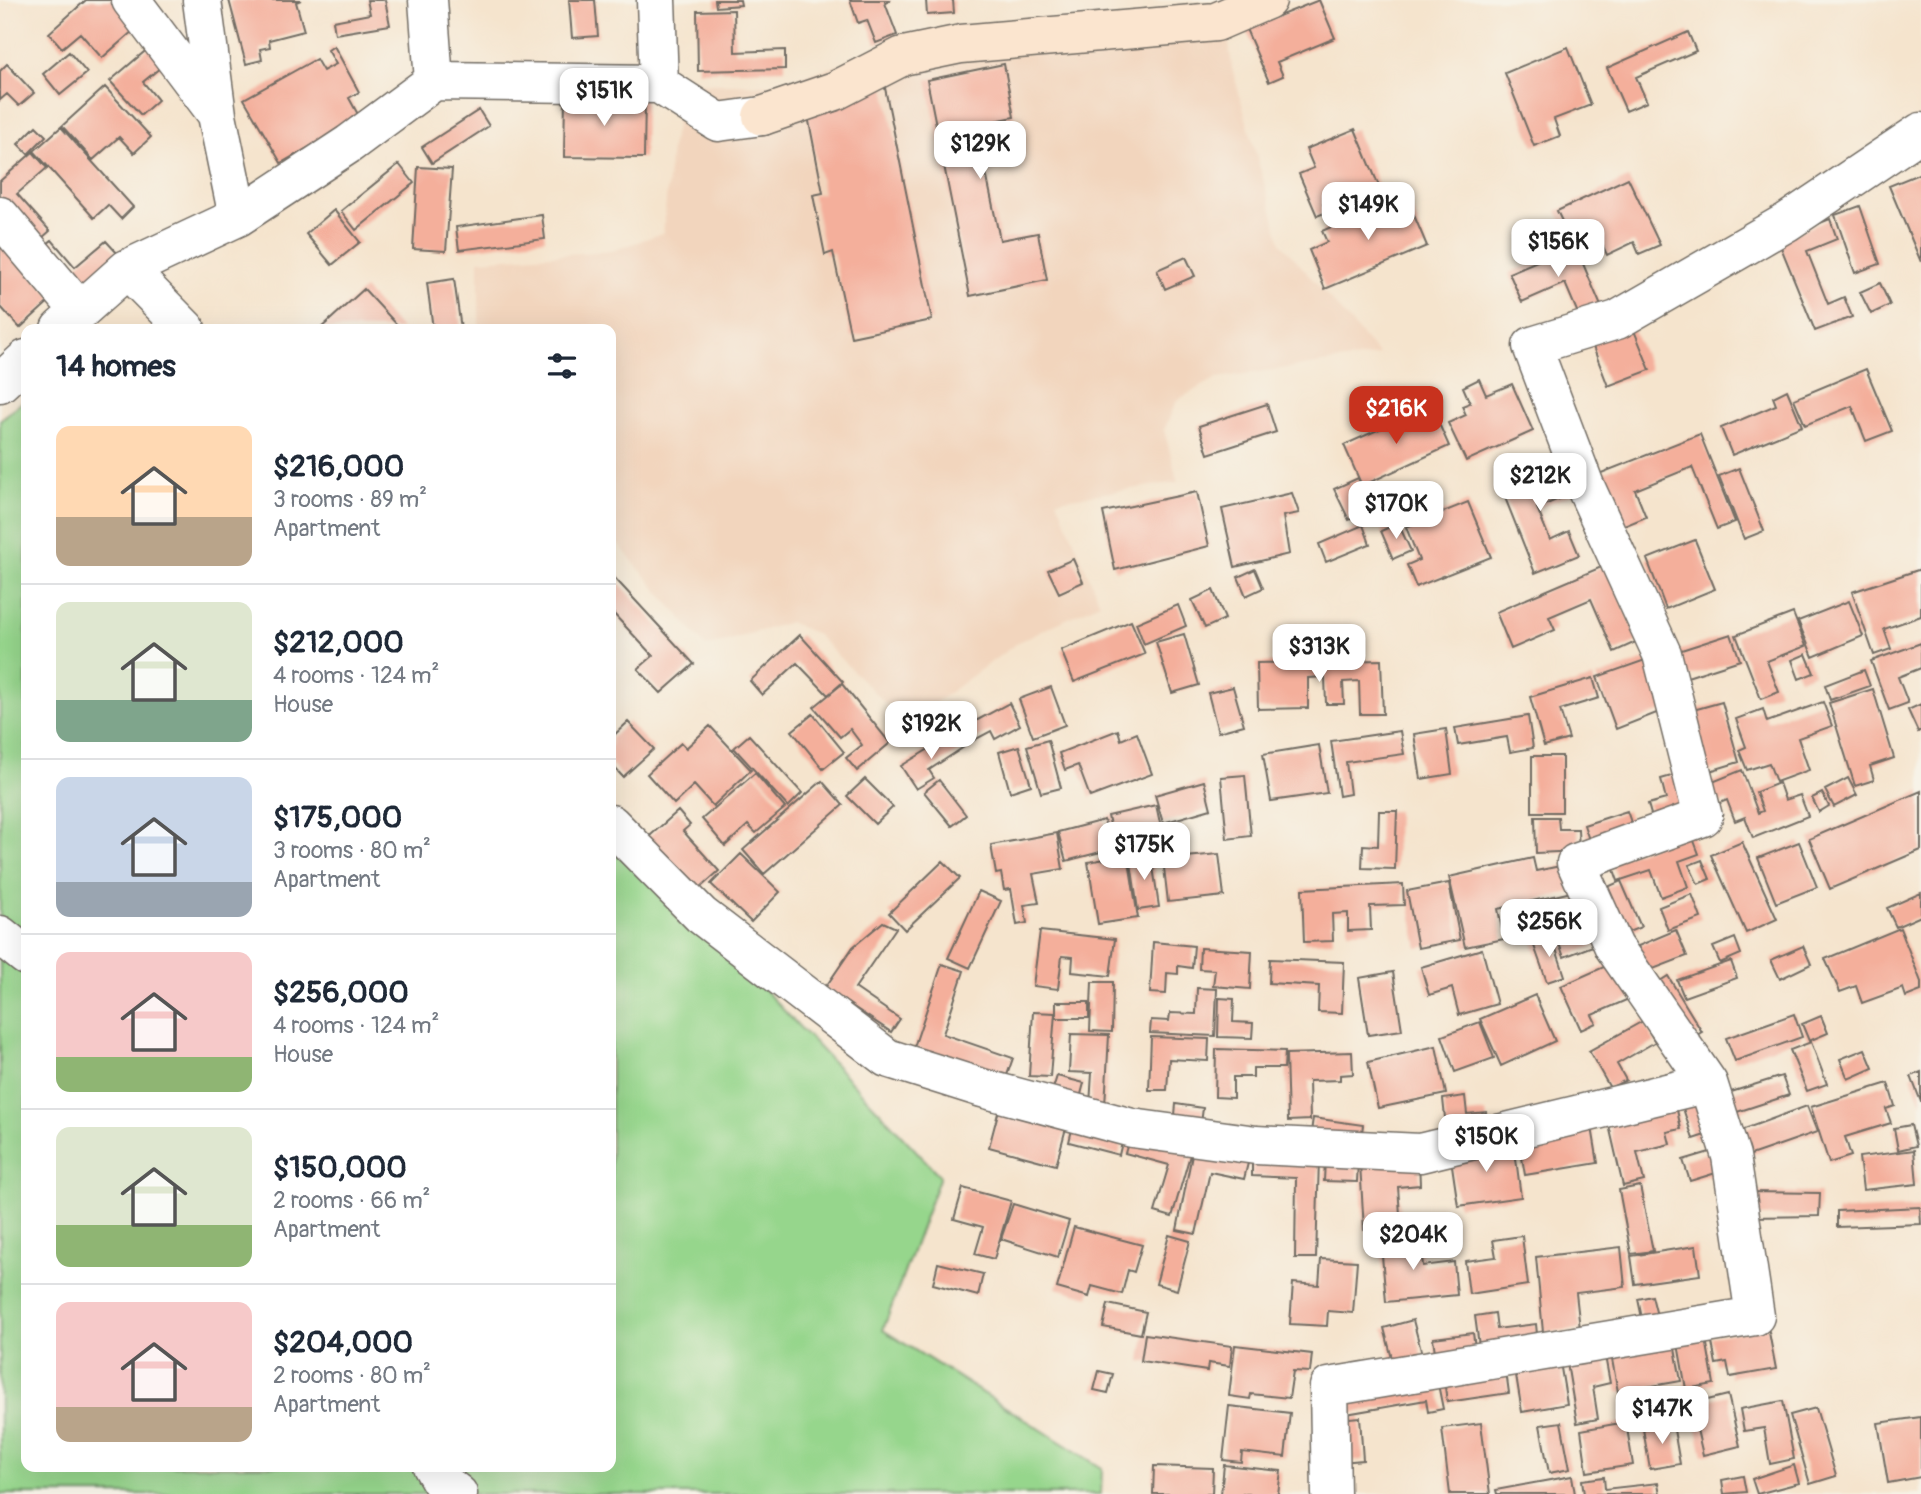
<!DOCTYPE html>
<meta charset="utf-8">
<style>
:root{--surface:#fff;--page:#f2f2f3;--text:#1f2937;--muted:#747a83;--line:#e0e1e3;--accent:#c8321e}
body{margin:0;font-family:Pangolin,sans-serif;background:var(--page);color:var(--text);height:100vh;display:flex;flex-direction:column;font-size:26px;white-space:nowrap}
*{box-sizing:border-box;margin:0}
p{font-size:23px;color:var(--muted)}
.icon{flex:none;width:38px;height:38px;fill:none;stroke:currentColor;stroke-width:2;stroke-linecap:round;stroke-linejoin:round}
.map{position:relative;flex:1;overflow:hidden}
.details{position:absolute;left:21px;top:324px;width:595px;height:1148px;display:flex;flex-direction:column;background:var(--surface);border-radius:14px;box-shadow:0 7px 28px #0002}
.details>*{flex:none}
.price{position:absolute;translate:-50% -60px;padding:0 16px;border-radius:14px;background:#fff;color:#222;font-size:23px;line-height:46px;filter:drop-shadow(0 2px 4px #0008)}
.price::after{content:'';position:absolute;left:50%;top:42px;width:21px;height:16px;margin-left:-10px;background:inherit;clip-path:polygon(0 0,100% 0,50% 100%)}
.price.on{background:var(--accent);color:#fff}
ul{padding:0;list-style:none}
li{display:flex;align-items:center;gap:21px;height:175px;padding:0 35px}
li+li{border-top:2px solid var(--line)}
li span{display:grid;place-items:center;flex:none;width:196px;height:140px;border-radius:14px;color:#555}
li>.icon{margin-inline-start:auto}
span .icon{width:84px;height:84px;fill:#fffc;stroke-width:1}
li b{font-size:30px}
h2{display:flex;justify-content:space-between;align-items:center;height:84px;padding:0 35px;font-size:30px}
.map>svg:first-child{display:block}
.built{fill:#f2d5bd}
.green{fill:#96d68c;stroke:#60805c;stroke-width:2}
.building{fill:#f4af9b}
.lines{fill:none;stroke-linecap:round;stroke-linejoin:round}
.street-casing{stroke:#726c64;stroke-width:41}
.secondary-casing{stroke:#726c64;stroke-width:41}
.street{stroke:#fff;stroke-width:38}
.secondary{stroke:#fbe5cf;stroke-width:38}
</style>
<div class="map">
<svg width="1921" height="1494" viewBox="0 0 1921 1494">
<rect width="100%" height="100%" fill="#f7f3e8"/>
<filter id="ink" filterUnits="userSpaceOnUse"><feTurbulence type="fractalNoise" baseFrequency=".0143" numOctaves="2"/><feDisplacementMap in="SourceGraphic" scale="14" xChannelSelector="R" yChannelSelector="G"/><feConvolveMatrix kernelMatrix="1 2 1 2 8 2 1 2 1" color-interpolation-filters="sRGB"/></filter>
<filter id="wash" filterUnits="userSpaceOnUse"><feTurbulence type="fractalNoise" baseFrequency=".00686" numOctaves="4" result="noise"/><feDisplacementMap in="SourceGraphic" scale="28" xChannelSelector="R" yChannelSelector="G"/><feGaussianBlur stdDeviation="1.57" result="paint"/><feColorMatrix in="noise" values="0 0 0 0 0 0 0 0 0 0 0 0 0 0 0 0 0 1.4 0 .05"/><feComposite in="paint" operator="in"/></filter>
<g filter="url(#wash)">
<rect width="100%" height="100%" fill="#f5e4cd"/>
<path class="built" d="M1228 36 1232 68 1281 243 1379 355 1217 378 1177 400 1164 430 1178 482 1057 500 1100 603 1020 641 906 724 817 635 790 622 706 647 611 536V329H479V260L612 251 663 233 671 148 686 83 772 85 839 65 979 58Z"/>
<path class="green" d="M26 399V1466H611V827L940 1176 883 1330 1102 1468 1101 1494H0V420Z"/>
<g id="blocks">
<path class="building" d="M86 0H121L142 23 102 58 80 33 62 48 49 33Z
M229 0H301L296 2 304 31 269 40 270 47 260 49 262 60 246 64Z
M367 0H385L390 25 335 34 333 21 370 14Z
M569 0H595L598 36 572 38Z
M715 0H740L741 5 716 7Z
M850 0H891L885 3 897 35 876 43 867 20 858 23Z
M926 0H953L954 13 927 15Z
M1319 0 1335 38 1277 62 1283 76 1269 82 1246 29Z
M734 10 735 52 785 50V69L698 71 697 11Z
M1688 32 1696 51 1636 77 1647 102 1626 111 1607 68Z
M157 41 172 58 143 82 158 100 141 115 110 81Z
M334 46 359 92 349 98 360 118 281 163 244 99 316 59 323 71 336 64 328 50Z
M1568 47 1591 105 1554 119 1560 136 1534 146 1505 73Z
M69 52 87 73 60 95 43 74Z
M7 64 34 93 19 106 7 94 0 100V71Z
M1004 64 1014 117 976 125 1000 240 1038 233 1047 280 970 296 927 80Z
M884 83 932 320 851 337 833 252 825 255 813 195 823 193 806 106Z
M105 87 151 137 134 153 119 137 93 160 62 126Z
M565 97 645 98 644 158 564 157Z
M479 110 489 126 432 163 422 147Z
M36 126 46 136 28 154 18 144Z
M61 127 133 207 121 219 108 205 94 218 34 151Z
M1355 129 1384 198 1357 210 1350 193 1323 204 1327 212 1317 216 1299 174 1314 168 1306 149Z
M33 152 47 168 17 194 50 231 34 245 0 206V181Z
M399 164 414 183 356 230 341 211Z
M418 167 452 169 446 251 413 249Z
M1921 173V262L1889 186Z
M1628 178 1660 245 1639 254 1634 242 1607 255 1597 233 1573 244 1557 211Z
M1405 194 1427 246 1325 289 1309 250 1327 242 1322 231Z
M1860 206 1880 264 1855 273 1835 215Z
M334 210 360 242 332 265 306 234Z
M542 215 545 239 459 250 456 227Z
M1830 219 1837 239 1807 251 1828 304 1844 297 1852 317 1815 331 1778 240Z
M0 240 53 298 20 328 0 306Z
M52 240 75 267 106 241 118 254 71 294 36 253Z
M1575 245 1601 306 1579 316 1565 283 1522 302 1509 273Z
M1186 257 1195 276 1165 289 1157 270Z
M454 279 461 329H433L427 283Z
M1880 283 1890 305 1871 314 1860 292Z
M364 289 401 329H320Z
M1631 323 1650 370 1608 386 1590 339Z
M1866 369 1892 431 1866 441 1852 406 1805 425 1794 399Z
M1479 379 1486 395 1512 384 1533 431 1466 461 1448 423 1466 415 1462 406 1470 403 1463 387Z
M1787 390 1802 426 1732 455 1721 428 1776 405 1773 397Z
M1267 404 1276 432 1208 454 1199 426Z
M1431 406 1449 446 1362 486 1344 445Z
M1700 434 1735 522 1717 529 1692 467 1635 490 1646 517 1612 531 1591 477Z
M1562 459 1576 492 1537 508 1550 540 1569 531 1579 555 1535 573 1500 485Z
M1739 468 1764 531 1744 539 1719 476Z
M1358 478 1372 510 1349 520 1334 489Z
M1197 492 1209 546 1115 570 1103 512Z
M1292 493 1299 513 1283 516 1289 554 1235 567 1222 509Z
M1468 502 1491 557 1416 587 1407 565 1419 560 1406 527Z
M1398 523 1411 551 1393 559 1381 531Z
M1363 525 1370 544 1326 562 1319 544Z
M1695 540 1715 589 1666 609 1647 559Z
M1073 559 1083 582 1059 593 1048 570Z
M1606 565 1638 641 1614 652 1591 599 1549 617 1555 630 1511 649 1496 612Z
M1255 569 1263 588 1246 596 1238 577Z
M1921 569V616L1884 629 1891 649 1874 655 1852 592Z
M611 574 694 664 661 693 638 669 653 656 611 611Z
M1213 590 1225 619 1205 628 1192 600Z
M1849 601 1863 636 1813 657 1798 621Z
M1178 605 1186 626 1144 644 1136 623Z
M1793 613 1806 646 1767 661 1779 692 1761 699 1736 635Z
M1131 621 1145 654 1074 682 1061 650Z
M1184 634 1199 685 1172 693 1156 642Z
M1731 634 1740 660 1675 681 1666 655Z
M800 635 843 682 828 695 797 663 762 695 750 681Z
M1921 643V668L1898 677 1908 703 1889 710 1871 661Z
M1806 654 1814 673 1799 679 1792 660Z
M1648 659 1667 709 1616 729 1597 677Z
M1381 660 1383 714H1360L1359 681 1343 682 1344 704H1326L1325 677 1308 678V708L1258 709 1257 663Z
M1864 670 1870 686 1830 700 1825 685Z
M1593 678 1599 698 1560 710 1569 739 1544 746 1530 697Z
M842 684 890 743 857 771 846 758 862 745 850 729 840 737 814 707Z
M1051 687 1065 725 1033 737 1019 699Z
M1233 687 1244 725 1218 732 1208 693Z
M1873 689 1894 758 1870 766 1874 780 1855 786 1829 703Z
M1722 702 1739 762 1703 773 1686 712Z
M1823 702 1832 726 1798 738 1809 770 1776 782 1769 763 1747 770 1739 750 1746 747 1736 719 1763 709 1767 722Z
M1009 703 1020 725 995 739 991 731 967 744 959 730Z
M1921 704V730L1918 732 1908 710Z
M813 714 844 752 823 769 792 731Z
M1528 716 1533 748 1510 752 1507 737 1458 745 1455 728Z
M628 722 654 749 623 777 611 764V738Z
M710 726 751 770 713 806 694 785 674 804 647 774 681 743 686 748Z
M1446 729 1452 774 1421 779 1414 734Z
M1118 730 1121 740 1137 733 1152 774 1090 797 1078 765 1065 770 1059 753Z
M1400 731 1404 754 1346 762 1350 794 1339 796 1331 741Z
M955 733 964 747 929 770 934 778 916 789 901 766Z
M749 735 802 793 788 807 734 748Z
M1048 740 1061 788 1041 793 1027 746Z
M1319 745 1327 793 1271 801 1263 754Z
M1019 746 1031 785 1010 792 999 752Z
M1532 756H1562V812H1532Z
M1742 770 1758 813 1763 811 1756 792 1779 783 1785 800 1800 795 1808 816 1753 838 1745 817 1735 821 1727 800 1713 806 1705 785Z
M755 773 785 808 756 833 748 825 725 846 702 819Z
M1682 773 1694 815 1654 825 1648 804 1666 799 1661 779Z
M1245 775 1251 836 1227 839 1221 777Z
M1848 778 1857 795 1834 807 1825 790Z
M865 779 893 807 875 824 847 796Z
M939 780 966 815 952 826 924 792Z
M822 781 843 805 764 874 743 850Z
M1204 781 1211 809 1163 823 1155 795Z
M1921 791V850L1830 889 1809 839Z
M1822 793 1829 806 1819 812 1812 798Z
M1156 805 1164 841 1116 852 1108 816Z
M678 811 690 825 683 831 719 871 692 895 643 842Z
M1379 811H1397L1395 869 1362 868 1363 845 1378 846Z
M1627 811 1633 828 1590 843 1584 825Z
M1535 817H1558L1559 829H1578L1579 851 1536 853Z
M1104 820 1112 849 1066 861 1058 832Z
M1057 833 1063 869 1033 874 1039 903 1024 905 1027 923 1017 925 1011 889 1004 890 1001 873 996 874 991 845Z
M1691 833 1699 854 1679 861 1688 887 1661 897 1651 870 1618 881 1611 861Z
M1742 842 1777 919 1746 933 1711 855Z
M1799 842 1817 887 1776 903 1758 858Z
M1151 853 1159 907 1138 910 1130 856Z
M741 854 780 892 751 922 711 884Z
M1219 854 1224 896 1168 902 1163 859Z
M1128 855 1138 918 1098 924 1088 862Z
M1533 858 1536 871 1570 864 1576 891 1498 909 1504 939 1465 947 1449 877Z
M1702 860 1710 879 1698 884 1689 865Z
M943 861 960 878 905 930 889 913Z
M1621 881 1641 927 1621 935 1601 890Z
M1449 883 1460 940 1418 948 1407 891Z
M1403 884 1404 905 1370 906 1371 930 1348 931V913L1332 914 1333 941 1304 942 1302 889Z
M979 891 1001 901 970 968 948 958Z
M1921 893V916L1896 927 1887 908Z
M1692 894 1701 918 1668 930 1659 907Z
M883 922 896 928 855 988 900 1019 891 1032 825 988 853 947Z
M1590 923 1598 944 1564 957 1556 936Z
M1900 928 1921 982V991L1906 997 1903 988 1862 1003 1856 986 1840 992 1825 959Z
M1676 930 1687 956 1648 971 1638 946Z
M1040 931 1115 939 1110 976 1072 972 1073 957 1062 956 1058 989 1033 986Z
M1552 937 1565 976 1547 982 1533 943Z
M1735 938 1741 954 1720 963 1713 947Z
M1153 942 1194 946 1192 968 1178 966V974L1167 973 1166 994 1150 993Z
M1803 946 1811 964 1780 979 1771 960Z
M1200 948 1252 951 1250 989 1213 986 1215 970 1199 969Z
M1482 949 1497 1004 1459 1015 1452 988 1429 995 1421 967Z
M1270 959 1344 962 1342 1013 1318 1012 1319 986 1269 983Z
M1731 961 1737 978 1684 997 1677 980Z
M1615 962 1631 998 1592 1015 1596 1023 1581 1030 1561 986Z
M942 964 964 971 943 1034 1013 1058 1006 1078 914 1047Z
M1393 972 1402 1030 1368 1035 1359 978Z
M1668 976 1702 1032 1683 1043 1649 988Z
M1092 982H1113L1112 1032 1090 1031Z
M1197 988 1217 989 1215 1036 1150 1033 1151 1020 1169 1021 1170 1013 1196 1014Z
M1535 995 1555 1041 1501 1066 1480 1019Z
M1219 998 1234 999 1233 1022 1253 1023 1252 1038 1218 1037Z
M1056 1002H1089V1018H1056Z
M1033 1012 1055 1013 1050 1077 1029 1076Z
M1794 1014 1802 1037 1735 1061 1726 1038Z
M1821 1016 1828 1033 1809 1041 1802 1024Z
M1643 1021 1655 1042 1617 1064 1626 1080 1610 1088 1589 1051Z
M1480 1022 1494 1058 1455 1072 1442 1036Z
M1071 1034 1109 1035 1105 1106 1090 1105 1092 1073 1069 1072Z
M1151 1037 1209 1039 1208 1061 1169 1059 1167 1090H1149Z
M1811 1042 1827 1084 1807 1091 1790 1050Z
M1436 1046 1446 1094 1378 1108 1368 1062Z
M1216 1049 1285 1051 1284 1068H1253V1077H1233V1098L1215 1097Z
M1865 1049 1873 1068 1848 1079 1840 1059Z
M1352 1052 1353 1074 1340 1075V1080L1309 1081 1310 1120 1288 1121 1286 1054Z
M1921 1072V1102L1911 1076Z
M1057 1076 1084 1083 1079 1102 1051 1095Z
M1782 1076 1789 1095 1734 1113 1728 1093Z
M1888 1083 1895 1106 1886 1109 1891 1123 1845 1137 1851 1156 1829 1163 1811 1107Z
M1700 1090 1714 1132 1693 1139 1679 1096Z
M1465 1096 1467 1114 1486 1112 1488 1131 1447 1136 1443 1099Z
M1002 1098 1069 1117 1056 1165 989 1147Z
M1176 1104 1203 1108 1200 1131 1175 1115Z
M1676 1105 1681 1129 1667 1132 1670 1144 1637 1152 1644 1181 1623 1186 1608 1121Z
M1807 1106 1817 1132 1745 1157 1736 1132Z
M1075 1117 1125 1130 1119 1155 1069 1142Z
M1313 1118 1363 1125 1360 1147 1310 1139Z
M1911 1125 1916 1146 1898 1150 1894 1128Z
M1592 1127 1598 1163 1525 1175 1519 1140Z
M1132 1131 1192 1148 1172 1217 1155 1212 1169 1165 1125 1153Z
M1514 1143 1521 1197 1458 1206 1450 1152Z
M1194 1144 1250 1155 1244 1179 1210 1172 1196 1234 1177 1230Z
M1914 1150 1917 1184 1863 1190 1859 1157Z
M1713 1151 1719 1172 1690 1181 1683 1160Z
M1252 1157 1319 1159 1316 1258H1295L1296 1178 1252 1176Z
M1419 1159 1420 1185 1398 1187 1401 1228 1364 1230 1360 1163Z
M1325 1160 1358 1161 1357 1182 1324 1181Z
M1640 1186 1653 1251 1631 1254 1619 1190Z
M963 1188 1011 1201 994 1259 975 1254 983 1227 954 1219Z
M1746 1192 1820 1193 1819 1216 1746 1217Z
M1013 1204 1069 1221 1058 1257 1001 1239Z
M1920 1207 1921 1224 1837 1227V1211Z
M1074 1227 1142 1245 1134 1272 1128 1270 1122 1294 1092 1286 1089 1297 1057 1288Z
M1404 1229 1406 1248 1421 1246 1423 1266 1454 1262 1457 1295 1386 1302 1380 1232Z
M1169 1235 1190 1241 1177 1290 1156 1284Z
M1522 1236 1528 1285 1469 1294 1465 1261 1496 1257 1493 1240Z
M1696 1246 1700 1275 1635 1284 1631 1256Z
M1621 1247 1625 1287 1576 1293 1580 1329 1543 1332 1536 1257Z
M1321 1259 1357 1261 1353 1313 1328 1311 1327 1326 1290 1324 1293 1283 1319 1285Z
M938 1263 983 1274 978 1296 933 1284Z
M1652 1296 1658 1320 1643 1323 1638 1299Z
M1108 1304 1146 1312 1141 1334 1103 1327Z
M1495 1313 1497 1329 1536 1324 1538 1345 1480 1353 1475 1316Z
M1413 1320 1423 1358 1394 1366 1384 1328Z
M1768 1327 1776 1369 1730 1377 1727 1362 1716 1364 1711 1337Z
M1473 1333 1476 1354 1436 1359 1433 1338Z
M1145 1334 1232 1346 1230 1366 1208 1363 1207 1371 1141 1361Z
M1706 1339 1714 1384 1686 1389 1678 1344Z
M1674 1343 1681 1381 1618 1392 1611 1354Z
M1235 1345 1312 1354 1310 1372 1293 1371 1289 1398 1251 1394 1250 1399 1229 1396Z
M1605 1356 1610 1383 1593 1387 1598 1419 1577 1423 1567 1363Z
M1560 1362 1567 1404 1522 1412 1515 1369Z
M1099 1371 1113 1374 1108 1393 1094 1390Z
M1506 1371 1509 1393 1447 1402 1444 1379Z
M1437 1379 1443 1409 1428 1412 1426 1400 1346 1414 1343 1396Z
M1728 1395 1740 1446 1703 1455 1691 1404Z
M1783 1401 1794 1459 1770 1464 1764 1428 1744 1431 1740 1409Z
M1229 1406 1290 1413 1285 1457 1242 1452 1241 1462 1223 1460Z
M1816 1408 1836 1476 1810 1484 1790 1415Z
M1360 1417 1363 1460 1341 1462 1338 1419Z
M1921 1417V1477L1888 1483 1878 1423Z
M1561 1422 1570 1469 1549 1473 1540 1425Z
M1626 1422 1633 1465 1587 1472 1581 1430Z
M1481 1423 1490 1494H1450L1442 1428Z
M1673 1424 1680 1464 1650 1469 1643 1429Z
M1224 1465 1281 1471 1278 1494H1221Z
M1794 1465 1799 1483 1757 1494 1752 1479Z
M1154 1466 1213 1468 1212 1494H1153Z
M1572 1476 1575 1494H1497L1496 1490Z
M1743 1476 1746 1492 1724 1494 1722 1480Z
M1604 1477 1605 1489 1658 1483 1660 1494H1584L1582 1480Z"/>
</g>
</g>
<g filter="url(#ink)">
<use href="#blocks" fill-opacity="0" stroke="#726c64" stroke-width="2"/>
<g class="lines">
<g class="street-casing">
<path id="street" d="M131 0 216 113
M202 0 217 115 238 217
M428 0 434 81
M656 0 659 84
M0 216 80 311
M127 269 186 329
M60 329 127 269 238 217 349 144 434 81 659 84 718 122 762 116
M0 383 26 359
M611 824 701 915 887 1058 982 1088 1132 1128 1256 1145 1420 1153 1708 1083
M0 935 26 956
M432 1466 440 1480 458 1494
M1331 1494 1329 1387 1755 1316 1731 1156 1708 1083 1614 947 1576 863 1703 817 1662 654 1585 486 1532 346 1617 320 1787 222 1921 132"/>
</g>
<g class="secondary-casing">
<path id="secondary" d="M762 116 835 91 903 56 961 44 1216 22 1267 0"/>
</g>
<use href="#street" class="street"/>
<use href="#secondary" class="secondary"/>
</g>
</g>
</svg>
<b class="price" style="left:604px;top:128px">$151K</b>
<b class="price" style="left:980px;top:181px">$129K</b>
<b class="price" style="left:1368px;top:242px">$149K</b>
<b class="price" style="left:1558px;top:279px">$156K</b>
<b class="price on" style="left:1396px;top:446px">$216K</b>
<b class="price" style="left:1540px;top:513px">$212K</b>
<b class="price" style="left:1396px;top:541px">$170K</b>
<b class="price" style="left:1319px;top:684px">$313K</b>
<b class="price" style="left:931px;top:761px">$192K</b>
<b class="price" style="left:1144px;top:882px">$175K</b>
<b class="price" style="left:1549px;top:959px">$256K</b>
<b class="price" style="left:1486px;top:1174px">$150K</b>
<b class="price" style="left:1413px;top:1272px">$204K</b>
<b class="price" style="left:1662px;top:1446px">$147K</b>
<section class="details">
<h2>14 homes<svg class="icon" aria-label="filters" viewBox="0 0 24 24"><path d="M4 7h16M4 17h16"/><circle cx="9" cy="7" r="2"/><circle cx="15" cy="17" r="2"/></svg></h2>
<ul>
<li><span style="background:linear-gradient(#ffd9b3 65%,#b9a48a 0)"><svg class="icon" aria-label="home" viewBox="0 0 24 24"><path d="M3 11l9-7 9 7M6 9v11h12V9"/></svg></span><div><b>$216,000</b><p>3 rooms · 89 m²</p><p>Apartment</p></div></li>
<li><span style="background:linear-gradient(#dfe7d0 70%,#7fa58c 0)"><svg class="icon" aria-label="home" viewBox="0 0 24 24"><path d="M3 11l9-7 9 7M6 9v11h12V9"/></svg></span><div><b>$212,000</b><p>4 rooms · 124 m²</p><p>House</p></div></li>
<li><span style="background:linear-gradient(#c9d6e8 75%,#9aa5b1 0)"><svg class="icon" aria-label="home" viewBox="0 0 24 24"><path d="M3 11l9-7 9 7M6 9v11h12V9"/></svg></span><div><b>$175,000</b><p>3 rooms · 80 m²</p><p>Apartment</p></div></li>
<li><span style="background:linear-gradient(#f6c9c9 75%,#8fb573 0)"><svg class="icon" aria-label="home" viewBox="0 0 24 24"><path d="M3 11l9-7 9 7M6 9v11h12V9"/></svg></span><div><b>$256,000</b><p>4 rooms · 124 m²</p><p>House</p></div></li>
<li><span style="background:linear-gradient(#dfe7d0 70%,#8fb573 0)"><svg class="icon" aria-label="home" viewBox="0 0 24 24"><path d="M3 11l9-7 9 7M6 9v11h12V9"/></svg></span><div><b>$150,000</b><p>2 rooms · 66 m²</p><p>Apartment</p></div></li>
<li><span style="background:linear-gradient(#f6c9c9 75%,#b9a48a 0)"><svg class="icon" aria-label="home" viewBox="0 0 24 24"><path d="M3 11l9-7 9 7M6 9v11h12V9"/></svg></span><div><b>$204,000</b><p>2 rooms · 80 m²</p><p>Apartment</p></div></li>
</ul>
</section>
</div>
